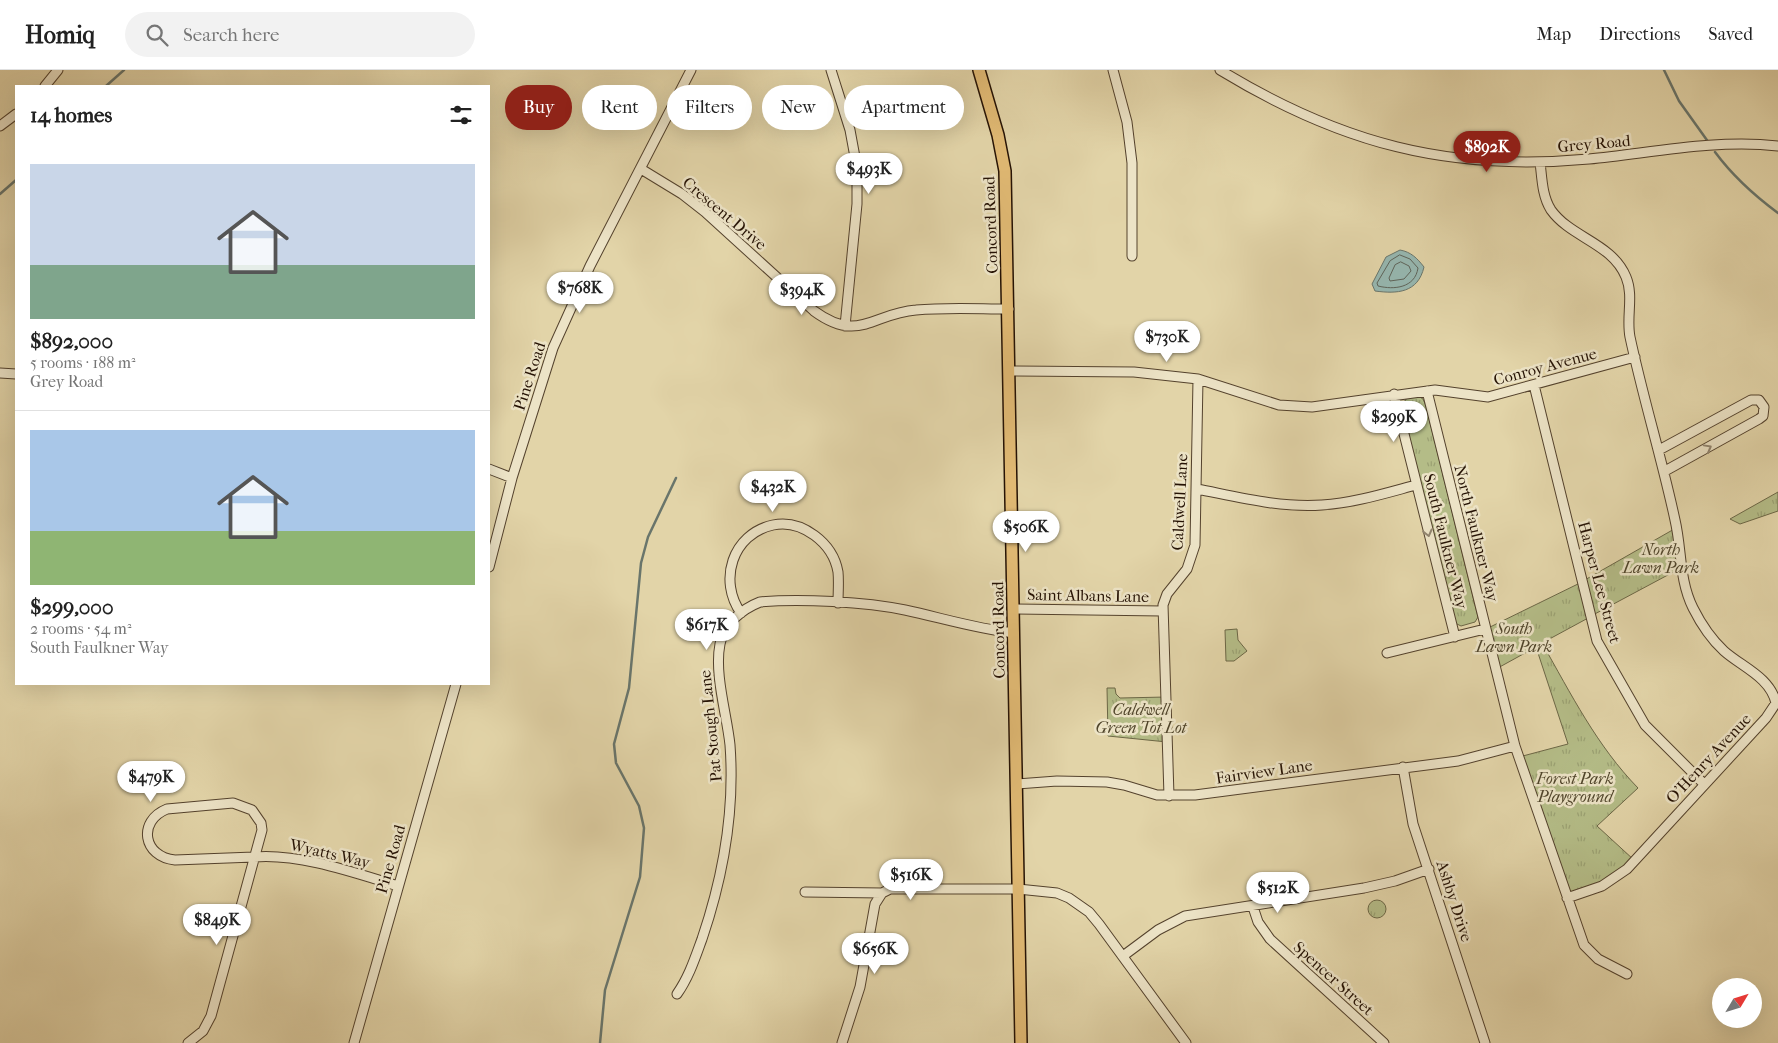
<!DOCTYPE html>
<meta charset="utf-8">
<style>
:root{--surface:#fff;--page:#f2f2f2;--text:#222;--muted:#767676;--line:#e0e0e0;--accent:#8f2418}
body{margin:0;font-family:"IM FELL French Canon",serif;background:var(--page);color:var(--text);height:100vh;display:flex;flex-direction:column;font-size:19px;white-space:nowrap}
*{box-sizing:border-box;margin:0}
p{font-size:16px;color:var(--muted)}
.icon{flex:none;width:28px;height:28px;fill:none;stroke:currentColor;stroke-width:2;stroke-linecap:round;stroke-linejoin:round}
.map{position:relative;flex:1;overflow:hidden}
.panel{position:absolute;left:15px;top:15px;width:475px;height:600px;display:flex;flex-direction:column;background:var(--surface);border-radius:0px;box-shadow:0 5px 20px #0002}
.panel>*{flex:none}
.hud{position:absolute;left:505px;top:15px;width:475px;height:45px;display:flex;gap:10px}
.needle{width:32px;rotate:52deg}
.tools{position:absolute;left:1712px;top:908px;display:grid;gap:10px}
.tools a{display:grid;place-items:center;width:50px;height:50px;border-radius:50%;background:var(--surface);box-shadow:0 5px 20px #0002;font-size:25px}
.price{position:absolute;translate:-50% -42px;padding:0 11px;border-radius:18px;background:#fff;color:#222;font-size:16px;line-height:32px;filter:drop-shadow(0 1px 2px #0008)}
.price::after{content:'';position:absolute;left:50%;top:30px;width:15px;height:11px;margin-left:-8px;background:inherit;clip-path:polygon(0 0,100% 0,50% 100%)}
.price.active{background:var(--accent);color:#fff}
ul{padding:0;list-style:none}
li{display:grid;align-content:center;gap:10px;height:265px;padding:0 15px}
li+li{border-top:1px solid var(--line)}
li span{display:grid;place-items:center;height:155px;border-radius:0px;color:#555}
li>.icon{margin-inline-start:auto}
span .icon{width:90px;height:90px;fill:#fffc;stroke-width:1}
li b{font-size:21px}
h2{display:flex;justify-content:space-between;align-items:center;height:60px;padding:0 15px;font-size:21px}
.tag{padding:0 18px;border-radius:22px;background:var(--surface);box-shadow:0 5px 20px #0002;font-size:18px;line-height:45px}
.tag.active{background:var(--accent);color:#fff}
header{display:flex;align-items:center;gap:30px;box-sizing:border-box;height:70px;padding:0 25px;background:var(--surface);border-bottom:1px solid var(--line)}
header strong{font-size:24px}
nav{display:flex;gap:28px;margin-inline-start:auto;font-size:18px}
.search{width:350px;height:45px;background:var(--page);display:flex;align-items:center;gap:12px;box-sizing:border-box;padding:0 18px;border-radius:28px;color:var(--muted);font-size:19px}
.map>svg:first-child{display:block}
.park{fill:url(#park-tufts);stroke:#6c6746}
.water{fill:#96b7b0;stroke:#69756b}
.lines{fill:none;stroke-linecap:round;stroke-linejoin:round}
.shore{stroke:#5e645a;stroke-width:1}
.stream{stroke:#69756b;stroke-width:2.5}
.minor-casing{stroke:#54422d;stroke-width:11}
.major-casing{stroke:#251204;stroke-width:14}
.minor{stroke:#ece3c6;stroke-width:9}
.major{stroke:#e1ba74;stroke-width:11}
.oneway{stroke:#92856f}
.labels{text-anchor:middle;stroke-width:5;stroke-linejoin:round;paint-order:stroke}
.street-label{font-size:16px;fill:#251204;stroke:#ece3c6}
.park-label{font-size:16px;font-style:italic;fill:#50452b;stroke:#ece3c6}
</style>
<header>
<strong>Homiq</strong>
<div class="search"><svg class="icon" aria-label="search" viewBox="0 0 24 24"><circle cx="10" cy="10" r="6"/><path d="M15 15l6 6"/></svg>Search here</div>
<nav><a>Map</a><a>Directions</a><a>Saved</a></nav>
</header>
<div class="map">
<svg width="1778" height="973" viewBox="0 0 1778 973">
<defs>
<pattern id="park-tufts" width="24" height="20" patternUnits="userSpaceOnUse" patternTransform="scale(1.25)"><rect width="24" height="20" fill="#b4bc87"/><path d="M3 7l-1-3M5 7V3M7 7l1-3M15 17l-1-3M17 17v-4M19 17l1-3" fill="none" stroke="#9ba173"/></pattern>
</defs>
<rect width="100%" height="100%" fill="#e2d4a8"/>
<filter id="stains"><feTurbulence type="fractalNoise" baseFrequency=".004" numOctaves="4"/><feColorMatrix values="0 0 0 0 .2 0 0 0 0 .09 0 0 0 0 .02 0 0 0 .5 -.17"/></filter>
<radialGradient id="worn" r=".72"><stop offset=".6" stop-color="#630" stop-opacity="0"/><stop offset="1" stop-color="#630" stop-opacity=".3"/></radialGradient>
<path class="park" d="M1418 326 1423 329 1426 336 1478 547 1475 552 1461 556 1455 553 1401 336 1407 328Z
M1778 422V441L1740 454 1730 449Z
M1676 458 1681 498 1591 546 1583 511Z
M1582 512 1590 547 1542 573C1571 624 1597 676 1638 718L1597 756 1634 790 1618 805 1567 827 1519 687 1568 674 1536 577 1496 599 1486 559Z
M1237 559 1238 570 1247 581 1234 591H1226L1225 560Z
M1107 618H1115L1116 624 1120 628 1166 627 1167 672 1108 666Z
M1368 839a9 9 0 1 1 18 0a9 9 0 1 1-18 0Z"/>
<path class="water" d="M1400 180C1411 182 1417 188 1424 197 1418 223 1397 224 1375 221L1372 214 1386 187Z"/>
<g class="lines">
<path class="shore" d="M1400 185 1410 189 1418 198C1415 218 1394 220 1378 216L1377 213 1390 191Z
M1401 192 1409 196 1411 201 1404 209 1390 211 1389 208 1395 195Z"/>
<path class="stream" d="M1664 0 1679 31 1709 73
M106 16 124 0
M1715 82C1732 105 1755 126 1778 143
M0 124 16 110
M600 973 605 920 640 807 644 758 639 736 616 693 614 674 629 618 641 493 648 467 676 408"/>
<g class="minor-casing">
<path id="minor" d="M831 0 850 60 857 98V134L845 256
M1113 0 1127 52 1132 93V186
M1220 0C1340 73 1448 102 1589 89 1651 83 1715 69 1778 76
M45 16 58 0
M0 56 16 44
M1540 92C1542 108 1542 126 1551 140 1571 168 1612 173 1626 207 1634 226 1626 247 1630 267 1643 328 1662 389 1675 450 1682 480 1679 510 1693 538 1701 554 1711 569 1724 581 1742 597 1770 607 1776 633L1766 648 1627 799 1602 816 1567 828
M641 99 682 124 705 142 814 241C859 274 873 243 916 240 947 237 979 239 1009 239
M1010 301 1134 302 1198 309 1279 335 1312 337 1435 320 1488 327 1635 287
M0 303 16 304
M1534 315 1597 571 1645 655 1704 714
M1427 321 1515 676 1584 875 1598 889 1627 904
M1394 324 1455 567
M1659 380 1751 330H1759L1764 337 1763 346 1759 349 1665 401
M489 399 512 408
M1197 419C1238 427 1280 438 1322 435 1354 433 1386 423 1416 415
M489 497 512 408 553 278 590 196 691 0
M1014 539 1162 541
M741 543C718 511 732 464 773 455 802 449 833 473 838 502 839 512 838 523 838 533
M1387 583 1485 559
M1403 697 1413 754 1485 973
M1017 714 1057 711 1107 712 1124 715 1157 725H1195L1458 691 1515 676
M1169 726 1163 535 1167 524 1187 499 1195 475 1198 309
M805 822 882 823 890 819H1018L1057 823 1069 828 1089 842 1099 854 1186 973
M1253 837 1258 852 1270 869 1384 973
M1123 886 1158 860 1185 846 1364 818 1395 811 1429 799
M677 924C689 907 695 888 702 869 723 807 735 742 730 675 727 645 714 604 720 574 724 554 742 539 760 532 800 528 866 532 905 540 942 548 977 559 1014 563
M188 973 203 961 211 946 262 760 261 753 252 740 233 733 167 739C137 751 143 787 175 790L254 787C299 783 355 803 398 816
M354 973 456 614
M842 973 860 917 875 834 882 823"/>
</g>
<g class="major-casing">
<path id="major" d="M979 0 998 65 1005 101 1021 973"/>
</g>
<use href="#minor" class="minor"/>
<use href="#major" class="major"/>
</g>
<defs><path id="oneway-chevron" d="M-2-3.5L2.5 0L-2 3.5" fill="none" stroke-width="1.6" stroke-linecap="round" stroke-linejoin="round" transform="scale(1.25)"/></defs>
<g class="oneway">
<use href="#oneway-chevron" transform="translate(1708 378) rotate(-29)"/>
<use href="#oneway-chevron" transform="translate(1428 463) rotate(76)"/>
</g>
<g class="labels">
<g class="street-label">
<text transform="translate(1594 73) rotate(-5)" y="6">Grey Road</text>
<text transform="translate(725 143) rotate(40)" y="6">Crescent Drive</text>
<text transform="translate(990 155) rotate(-92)" y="6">Concord Road</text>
<text transform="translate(1545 296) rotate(-15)" y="6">Conroy Avenue</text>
<text transform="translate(529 306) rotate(-72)" y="6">Pine Road</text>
<text transform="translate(1179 432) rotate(-87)" y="6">Caldwell Lane</text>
<text transform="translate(1477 463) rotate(76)" y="6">North Faulkner Way</text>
<text transform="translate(1446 471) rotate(76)" y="6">South Faulkner Way</text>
<text transform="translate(1600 512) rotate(75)" y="6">Harper Lee Street</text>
<text transform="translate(1088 525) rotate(1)" y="6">Saint Albans Lane</text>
<text transform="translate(998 560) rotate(-91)" y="6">Concord Road</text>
<text transform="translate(710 656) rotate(-96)" y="6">Pat Stough Lane</text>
<text transform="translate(1708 688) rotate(-47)" y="6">O'Henry Avenue</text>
<text transform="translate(1264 701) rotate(-8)" y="6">Fairview Lane</text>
<text transform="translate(330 783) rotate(13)" y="6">Wyatts Way</text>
<text transform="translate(390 789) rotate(-74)" y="6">Pine Road</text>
<text transform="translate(1455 831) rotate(72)" y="6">Ashby Drive</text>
<text transform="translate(1334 908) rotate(42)" y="6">Spencer Street</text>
</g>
<g class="park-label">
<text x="1661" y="485">North<tspan x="1661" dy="18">Lawn Park</tspan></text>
<text x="1514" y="564">South<tspan x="1514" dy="18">Lawn Park</tspan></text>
<text x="1141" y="645">Caldwell<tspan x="1141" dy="18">Green Tot Lot</tspan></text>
<text x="1575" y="714">Forest Park<tspan x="1575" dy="18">Playground</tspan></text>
</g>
</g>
<rect width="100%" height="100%" filter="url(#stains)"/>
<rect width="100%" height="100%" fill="url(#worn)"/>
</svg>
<div class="tools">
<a><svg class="needle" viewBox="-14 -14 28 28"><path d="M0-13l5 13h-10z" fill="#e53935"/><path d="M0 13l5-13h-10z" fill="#767676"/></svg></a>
</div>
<b class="price active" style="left:1487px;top:103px">$892K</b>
<b class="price" style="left:869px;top:125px">$493K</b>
<b class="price" style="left:580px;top:244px">$768K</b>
<b class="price" style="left:802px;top:246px">$394K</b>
<b class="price" style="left:1167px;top:293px">$730K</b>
<b class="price" style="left:1394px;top:373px">$299K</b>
<b class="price" style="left:773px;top:443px">$432K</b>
<b class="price" style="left:1026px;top:483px">$506K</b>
<b class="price" style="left:707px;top:581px">$617K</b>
<b class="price" style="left:151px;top:733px">$479K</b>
<b class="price" style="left:911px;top:831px">$516K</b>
<b class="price" style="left:1278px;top:844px">$512K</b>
<b class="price" style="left:217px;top:876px">$849K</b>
<b class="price" style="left:875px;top:905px">$656K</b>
<div class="hud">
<a class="tag active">Buy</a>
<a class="tag">Rent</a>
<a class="tag">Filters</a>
<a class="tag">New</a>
<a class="tag">Apartment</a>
</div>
<section class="panel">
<h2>14 homes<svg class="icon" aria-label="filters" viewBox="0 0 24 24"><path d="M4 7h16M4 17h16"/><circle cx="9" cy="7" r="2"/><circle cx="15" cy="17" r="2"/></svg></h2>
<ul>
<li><span style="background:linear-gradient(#c9d6e8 65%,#7fa58c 0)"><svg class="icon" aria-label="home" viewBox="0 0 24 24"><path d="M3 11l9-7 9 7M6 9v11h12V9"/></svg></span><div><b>$892,000</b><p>5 rooms · 188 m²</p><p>Grey Road</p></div></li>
<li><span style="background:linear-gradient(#a9c7e8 65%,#8fb573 0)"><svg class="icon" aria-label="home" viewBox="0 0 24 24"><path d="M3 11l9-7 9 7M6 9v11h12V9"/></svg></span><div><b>$299,000</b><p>2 rooms · 54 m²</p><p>South Faulkner Way</p></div></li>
</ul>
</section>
</div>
